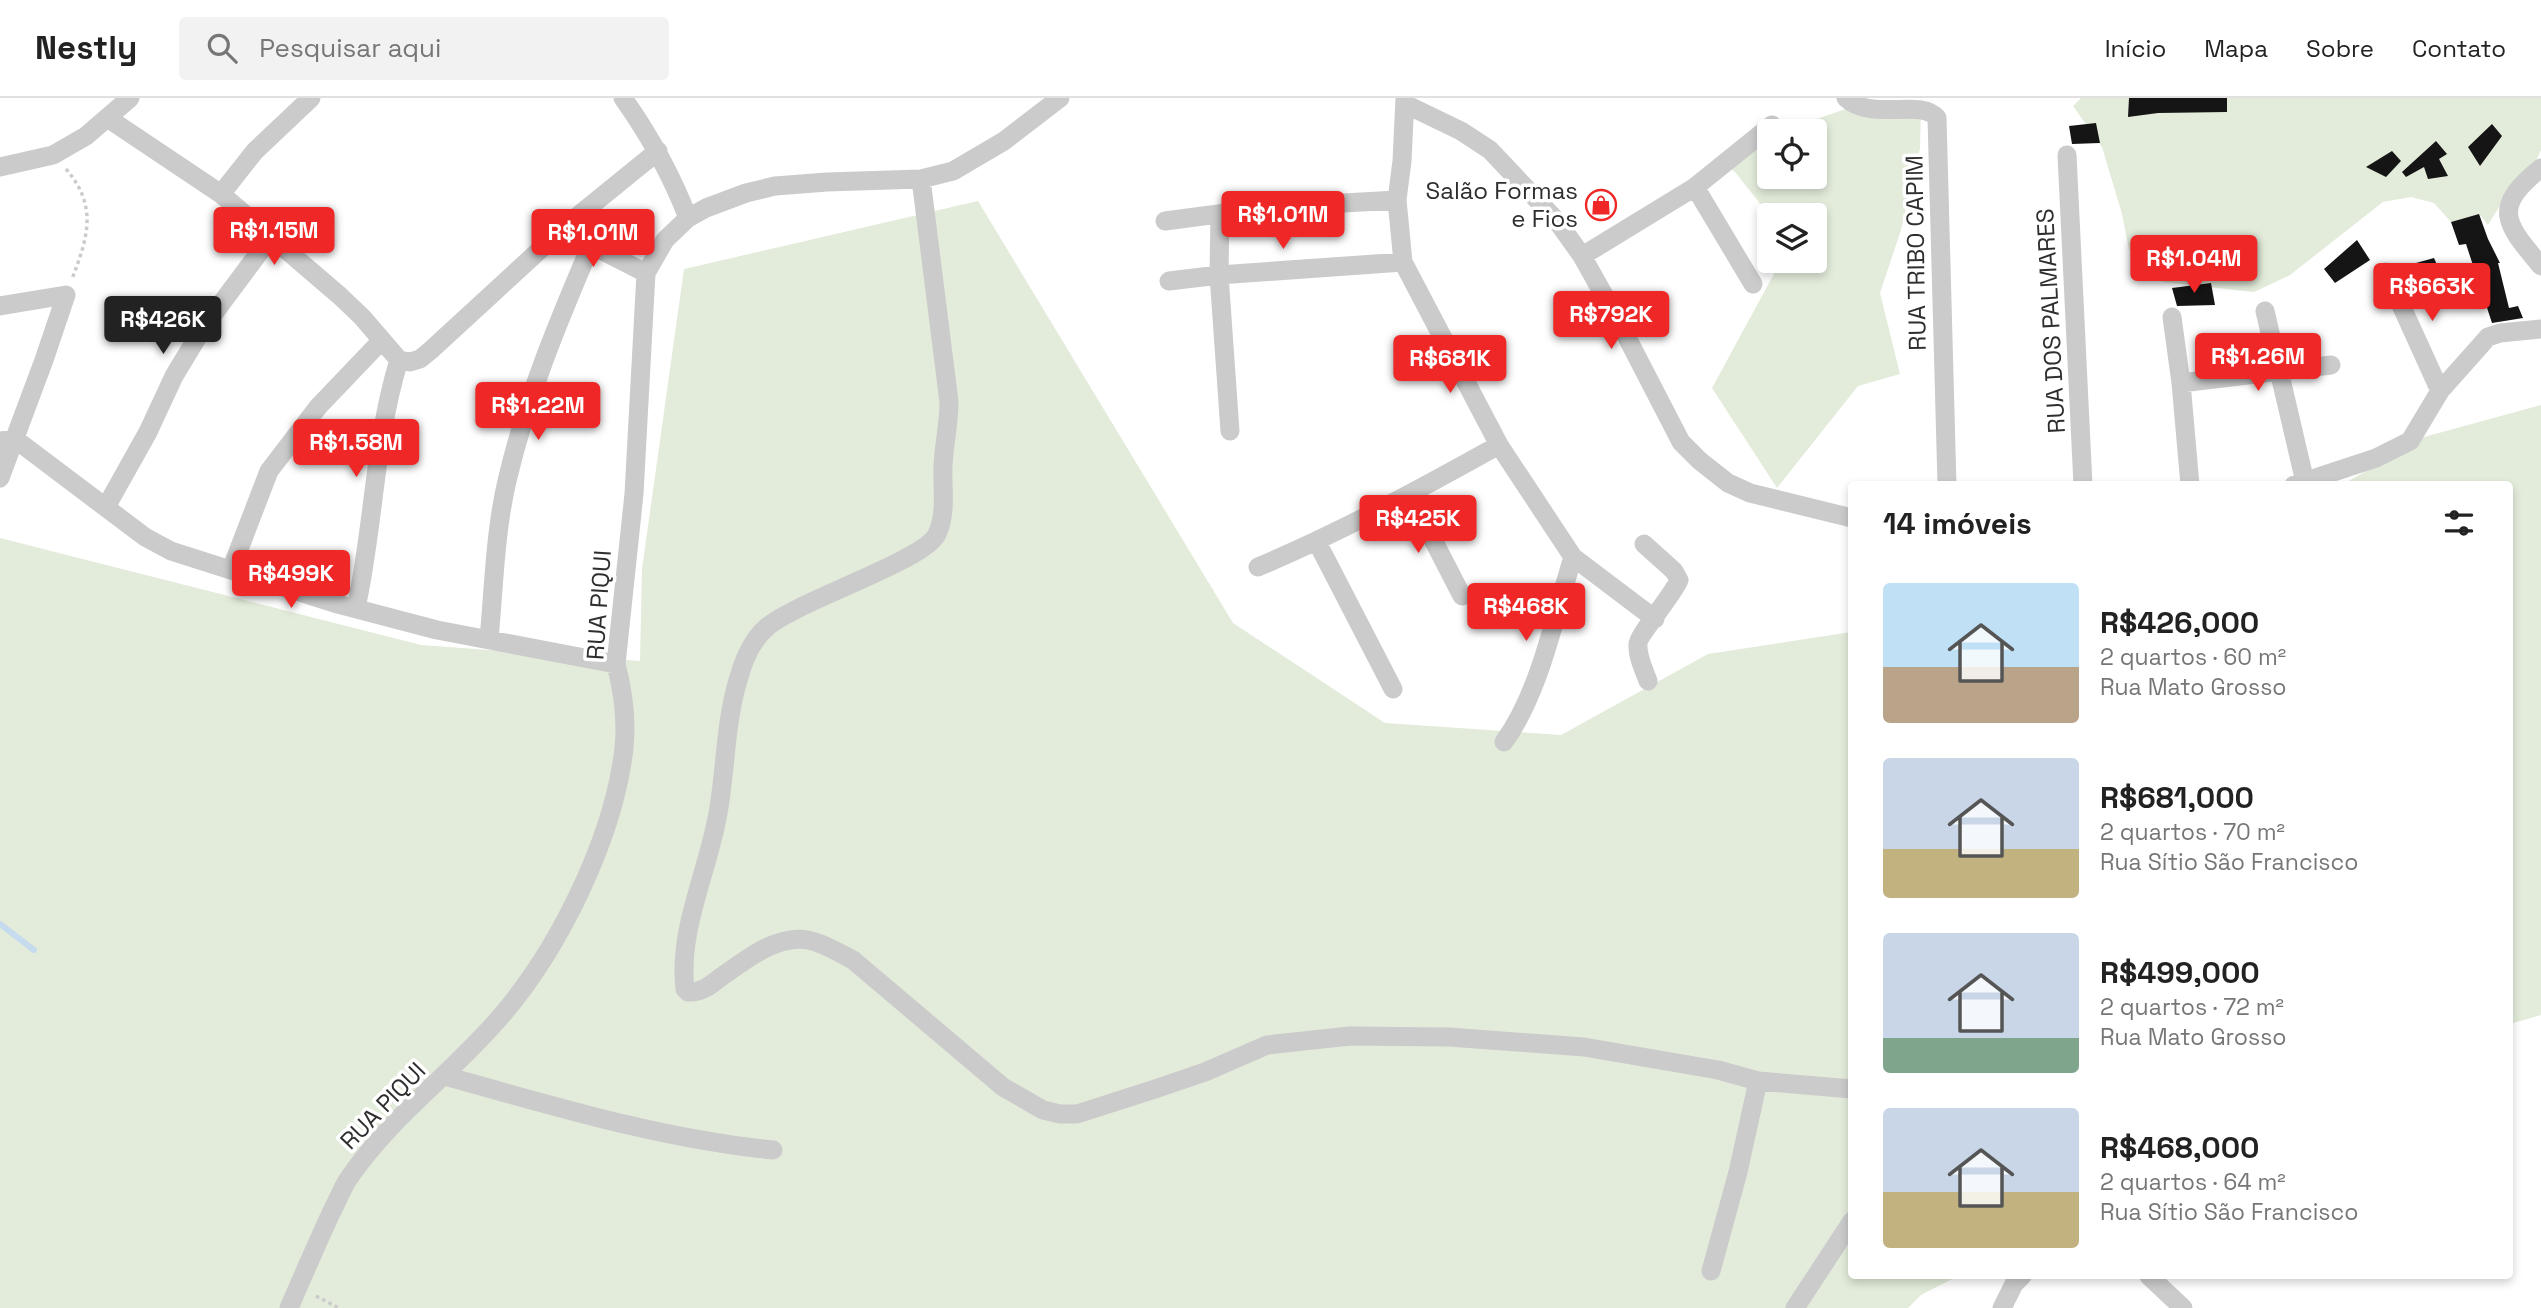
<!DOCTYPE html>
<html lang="pt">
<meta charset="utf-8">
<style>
:root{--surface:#fff;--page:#f2f2f2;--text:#222;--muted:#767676;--line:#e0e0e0;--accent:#ef2726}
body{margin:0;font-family:"Space Grotesk",sans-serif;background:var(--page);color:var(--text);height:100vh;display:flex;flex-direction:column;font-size:26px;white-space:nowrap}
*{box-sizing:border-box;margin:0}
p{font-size:23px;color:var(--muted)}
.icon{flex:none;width:38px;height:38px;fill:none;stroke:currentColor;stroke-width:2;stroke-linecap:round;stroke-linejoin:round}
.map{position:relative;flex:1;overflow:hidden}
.side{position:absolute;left:1848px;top:383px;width:665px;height:798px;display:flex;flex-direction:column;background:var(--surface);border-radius:7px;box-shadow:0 4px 10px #0003}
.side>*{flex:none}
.buttons{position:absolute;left:1757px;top:21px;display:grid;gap:14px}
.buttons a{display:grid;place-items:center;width:70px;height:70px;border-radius:7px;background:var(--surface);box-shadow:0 4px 10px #0003;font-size:35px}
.price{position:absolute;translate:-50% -60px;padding:0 16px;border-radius:7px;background:var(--accent);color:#fff;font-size:23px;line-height:46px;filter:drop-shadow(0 2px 4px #0008)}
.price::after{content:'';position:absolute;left:50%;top:42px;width:21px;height:16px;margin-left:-10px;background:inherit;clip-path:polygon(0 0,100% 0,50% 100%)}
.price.selected{background:#222;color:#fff}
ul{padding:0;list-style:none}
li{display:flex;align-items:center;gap:21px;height:175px;padding:0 35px}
li span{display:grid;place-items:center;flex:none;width:196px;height:140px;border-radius:7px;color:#555}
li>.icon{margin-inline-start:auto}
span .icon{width:84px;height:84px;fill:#fffc;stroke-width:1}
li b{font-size:30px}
h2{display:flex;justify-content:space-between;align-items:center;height:84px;padding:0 35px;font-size:30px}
header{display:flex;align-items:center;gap:42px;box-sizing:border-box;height:98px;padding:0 35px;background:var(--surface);border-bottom:2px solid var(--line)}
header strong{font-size:33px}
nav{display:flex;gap:38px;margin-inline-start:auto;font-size:24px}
.search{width:490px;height:63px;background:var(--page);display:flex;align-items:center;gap:18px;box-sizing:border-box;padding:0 24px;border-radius:7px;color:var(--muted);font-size:26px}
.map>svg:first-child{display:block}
.green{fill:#e3ecdb}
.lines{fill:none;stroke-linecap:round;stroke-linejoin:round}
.stream{stroke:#c6dbed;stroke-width:6}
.building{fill:#151515}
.path{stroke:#cbcbcb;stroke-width:3.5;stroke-dasharray:3.5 3.5;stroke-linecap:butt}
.street{stroke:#cbcbcb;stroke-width:19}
.labels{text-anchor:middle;stroke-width:7;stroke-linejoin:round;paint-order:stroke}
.poi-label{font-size:24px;fill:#2e2e2e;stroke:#fff;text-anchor:end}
.street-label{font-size:24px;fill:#2e2e2e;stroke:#fff}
</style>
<header>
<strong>Nestly</strong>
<div class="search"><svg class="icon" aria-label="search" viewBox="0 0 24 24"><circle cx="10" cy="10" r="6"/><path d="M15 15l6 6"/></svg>Pesquisar aqui</div>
<nav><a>Início</a><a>Mapa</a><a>Sobre</a><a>Contato</a></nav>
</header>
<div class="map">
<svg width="2541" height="1210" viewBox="0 0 2541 1210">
<rect width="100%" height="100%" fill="#fff"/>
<path class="green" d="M2081 0H2541V52L2533 70 2501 106 2488 127 2479 116 2451 124 2434 105 2411 99 2383 104 2290 177 2254 194 2163 184 2129 151 2122 116 2102 49 2073 8Z
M1857 7 1921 10 1920 50 1901 132 1880 195 1900 276 1858 288 1777 390 1712 290 1781 163H1815V117H1769L1735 74 1728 69 1769 40V79H1815V33H1782Z
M978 103 1233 525 1385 625 1561 637 1708 556 1851 534 1852 1178H1958L1921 1197 1908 1210H0V440L421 547 640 563 642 471 684 171Z
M2541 307V917L2510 926V387H2342L2424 339Z"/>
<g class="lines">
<path class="stream" d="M0 826 34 852"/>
</g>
<path class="building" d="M2129 0H2227V14L2158 15 2128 19Z
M2096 25 2100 45 2072 46 2069 28Z
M2492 26 2502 38 2480 68 2468 49Z
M2436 43 2447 56 2439 61 2448 78 2428 81 2424 69 2406 79 2402 74Z
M2392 53 2401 63 2386 79 2366 69Z
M2479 116 2488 141 2500 165H2498L2509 210 2518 208 2523 220 2492 225 2466 146 2459 147 2451 124Z
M2357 142 2370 162 2335 185 2324 171Z
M2434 160 2442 178 2407 191 2398 170Z
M2211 185 2215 207 2177 208 2172 190Z"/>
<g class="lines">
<path class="path" d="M66 71C98 108 88 139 72 181
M316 1198 339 1210"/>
<path class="street" d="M623 0C650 38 671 76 688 120
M1405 0 1402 63 1397 102 1403 164 1499 347 1573 459 1655 521
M1846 0C1872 24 1921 0 1937 20L1947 387
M1405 6 1461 33 1490 52 1557 123 1582 158 1619 224 1681 344 1700 363 1728 385 1750 395 1852 420
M109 21 221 96 340 198 362 219 399 262 410 264 420 261 431 252 568 126 658 53
M2067 57 2083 387
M0 69 53 57 86 38 130 0
M2541 70C2491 110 2505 125 2541 168
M921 81 949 304C949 326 944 346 943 368 942 390 947 415 937 436 926 462 797 503 767 529 752 542 744 561 739 579 725 623 726 671 718 715 708 774 678 831 685 891L688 894C701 895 711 887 721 879 746 862 777 836 808 842 824 845 839 855 853 862L1003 989 1043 1012 1060 1016H1077L1155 991 1205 974 1267 947 1350 938 1449 939 1584 949 1718 972 1758 983 1852 991
M1695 89 1753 186
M221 96 255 53 311 0
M1220 116 1219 177 1230 333
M1165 123 1272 109 1397 102
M568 126 591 147 646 175
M1582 158 1695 89 1772 27
M2386 174 2440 293
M1169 183 1219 177 1403 164
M0 208 66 197 44 262 0 380
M2265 213 2305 384
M2172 219 2181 285 2190 387
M2181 285 2331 267
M0 343 15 341 145 439 171 453 334 505 437 532 616 566
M2294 387 2376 360 2410 343 2440 293 2488 239 2500 235 2541 231
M1410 397 1462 498
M106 409 148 334 174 278 203 230 270 140
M1317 444 1393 591
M1644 446 1674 473 1679 482C1673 497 1638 537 1638 546 1637 558 1644 572 1648 583
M1258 469C1341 434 1420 391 1499 347
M231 472 269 373 318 309 382 242
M356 510C374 429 374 343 399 262
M489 541C494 488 495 434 507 383 526 301 558 224 591 147
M1504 644C1541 592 1554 519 1573 459
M445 978C554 1008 661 1041 773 1052
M1711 1173 1738 1074 1758 983
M2149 1178 2183 1210
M289 1210C303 1178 317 1145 332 1113 338 1102 342 1090 349 1080 391 1018 454 974 502 917 560 849 614 739 624 650 627 621 623 593 616 566L634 396 646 175 665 142 688 120 706 110 746 95 775 88 827 84 921 81 953 73 1004 43 1060 0
M1795 1210 1852 1123
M2002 1210 2014 1186 2022 1178"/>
</g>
<defs>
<g id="shop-ring" transform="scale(1.575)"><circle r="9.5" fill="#fff" stroke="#ef2726" stroke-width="1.5"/><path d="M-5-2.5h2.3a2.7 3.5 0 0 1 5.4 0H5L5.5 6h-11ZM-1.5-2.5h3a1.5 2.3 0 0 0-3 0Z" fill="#ef2726"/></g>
</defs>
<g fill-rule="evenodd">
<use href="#shop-ring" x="1601" y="107"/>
</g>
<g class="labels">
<g class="poi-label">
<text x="1578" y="101">Salão Formas<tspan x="1578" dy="28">e Fios</tspan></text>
</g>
<g class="street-label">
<text transform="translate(1916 155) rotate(-91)" y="8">RUA TRIBO CAPIM</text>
<text transform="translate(2051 223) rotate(-93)" y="8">RUA DOS PALMARES</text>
<text transform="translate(599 507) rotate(-86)" y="8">RUA PIQUI</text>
<text transform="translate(383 1008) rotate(-46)" y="8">RUA PIQUI</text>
</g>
</g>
</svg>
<div class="buttons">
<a><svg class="icon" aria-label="locate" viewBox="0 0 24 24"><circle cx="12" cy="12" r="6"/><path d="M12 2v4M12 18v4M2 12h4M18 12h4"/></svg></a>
<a><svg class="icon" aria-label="layers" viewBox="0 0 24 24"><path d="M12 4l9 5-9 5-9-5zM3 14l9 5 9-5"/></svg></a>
</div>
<b class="price" style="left:1283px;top:153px">R$1.01M</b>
<b class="price" style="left:274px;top:169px">R$1.15M</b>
<b class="price" style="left:593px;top:171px">R$1.01M</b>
<b class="price" style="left:2194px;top:197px">R$1.04M</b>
<b class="price" style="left:2432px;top:225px">R$663K</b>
<b class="price" style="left:1611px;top:253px">R$792K</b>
<b class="price selected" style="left:163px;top:258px">R$426K</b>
<b class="price" style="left:2258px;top:295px">R$1.26M</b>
<b class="price" style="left:1450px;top:297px">R$681K</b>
<b class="price" style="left:538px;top:344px">R$1.22M</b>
<b class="price" style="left:356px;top:381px">R$1.58M</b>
<b class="price" style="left:1418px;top:457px">R$425K</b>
<b class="price" style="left:291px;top:512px">R$499K</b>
<b class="price" style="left:1526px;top:545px">R$468K</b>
<section class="side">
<h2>14 imóveis<svg class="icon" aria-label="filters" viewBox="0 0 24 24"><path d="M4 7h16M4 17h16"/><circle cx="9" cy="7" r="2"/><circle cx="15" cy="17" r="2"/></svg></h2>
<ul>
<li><span style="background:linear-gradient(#bfe0f5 60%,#b9a48a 0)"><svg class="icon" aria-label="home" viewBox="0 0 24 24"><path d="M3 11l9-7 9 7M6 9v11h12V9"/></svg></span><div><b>R$426,000</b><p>2 quartos · 60 m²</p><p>Rua Mato Grosso</p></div></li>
<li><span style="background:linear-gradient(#c9d6e8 65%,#c2b280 0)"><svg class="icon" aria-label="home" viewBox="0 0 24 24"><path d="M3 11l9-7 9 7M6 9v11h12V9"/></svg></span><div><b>R$681,000</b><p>2 quartos · 70 m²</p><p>Rua Sítio São Francisco</p></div></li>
<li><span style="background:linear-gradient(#c9d6e8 75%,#7fa58c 0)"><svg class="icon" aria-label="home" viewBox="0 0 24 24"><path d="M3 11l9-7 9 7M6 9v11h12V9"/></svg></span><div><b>R$499,000</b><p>2 quartos · 72 m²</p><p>Rua Mato Grosso</p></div></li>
<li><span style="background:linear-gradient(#c9d6e8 60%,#c2b280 0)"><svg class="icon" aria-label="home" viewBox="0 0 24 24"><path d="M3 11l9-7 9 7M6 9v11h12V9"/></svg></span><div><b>R$468,000</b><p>2 quartos · 64 m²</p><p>Rua Sítio São Francisco</p></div></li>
</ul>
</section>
</div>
